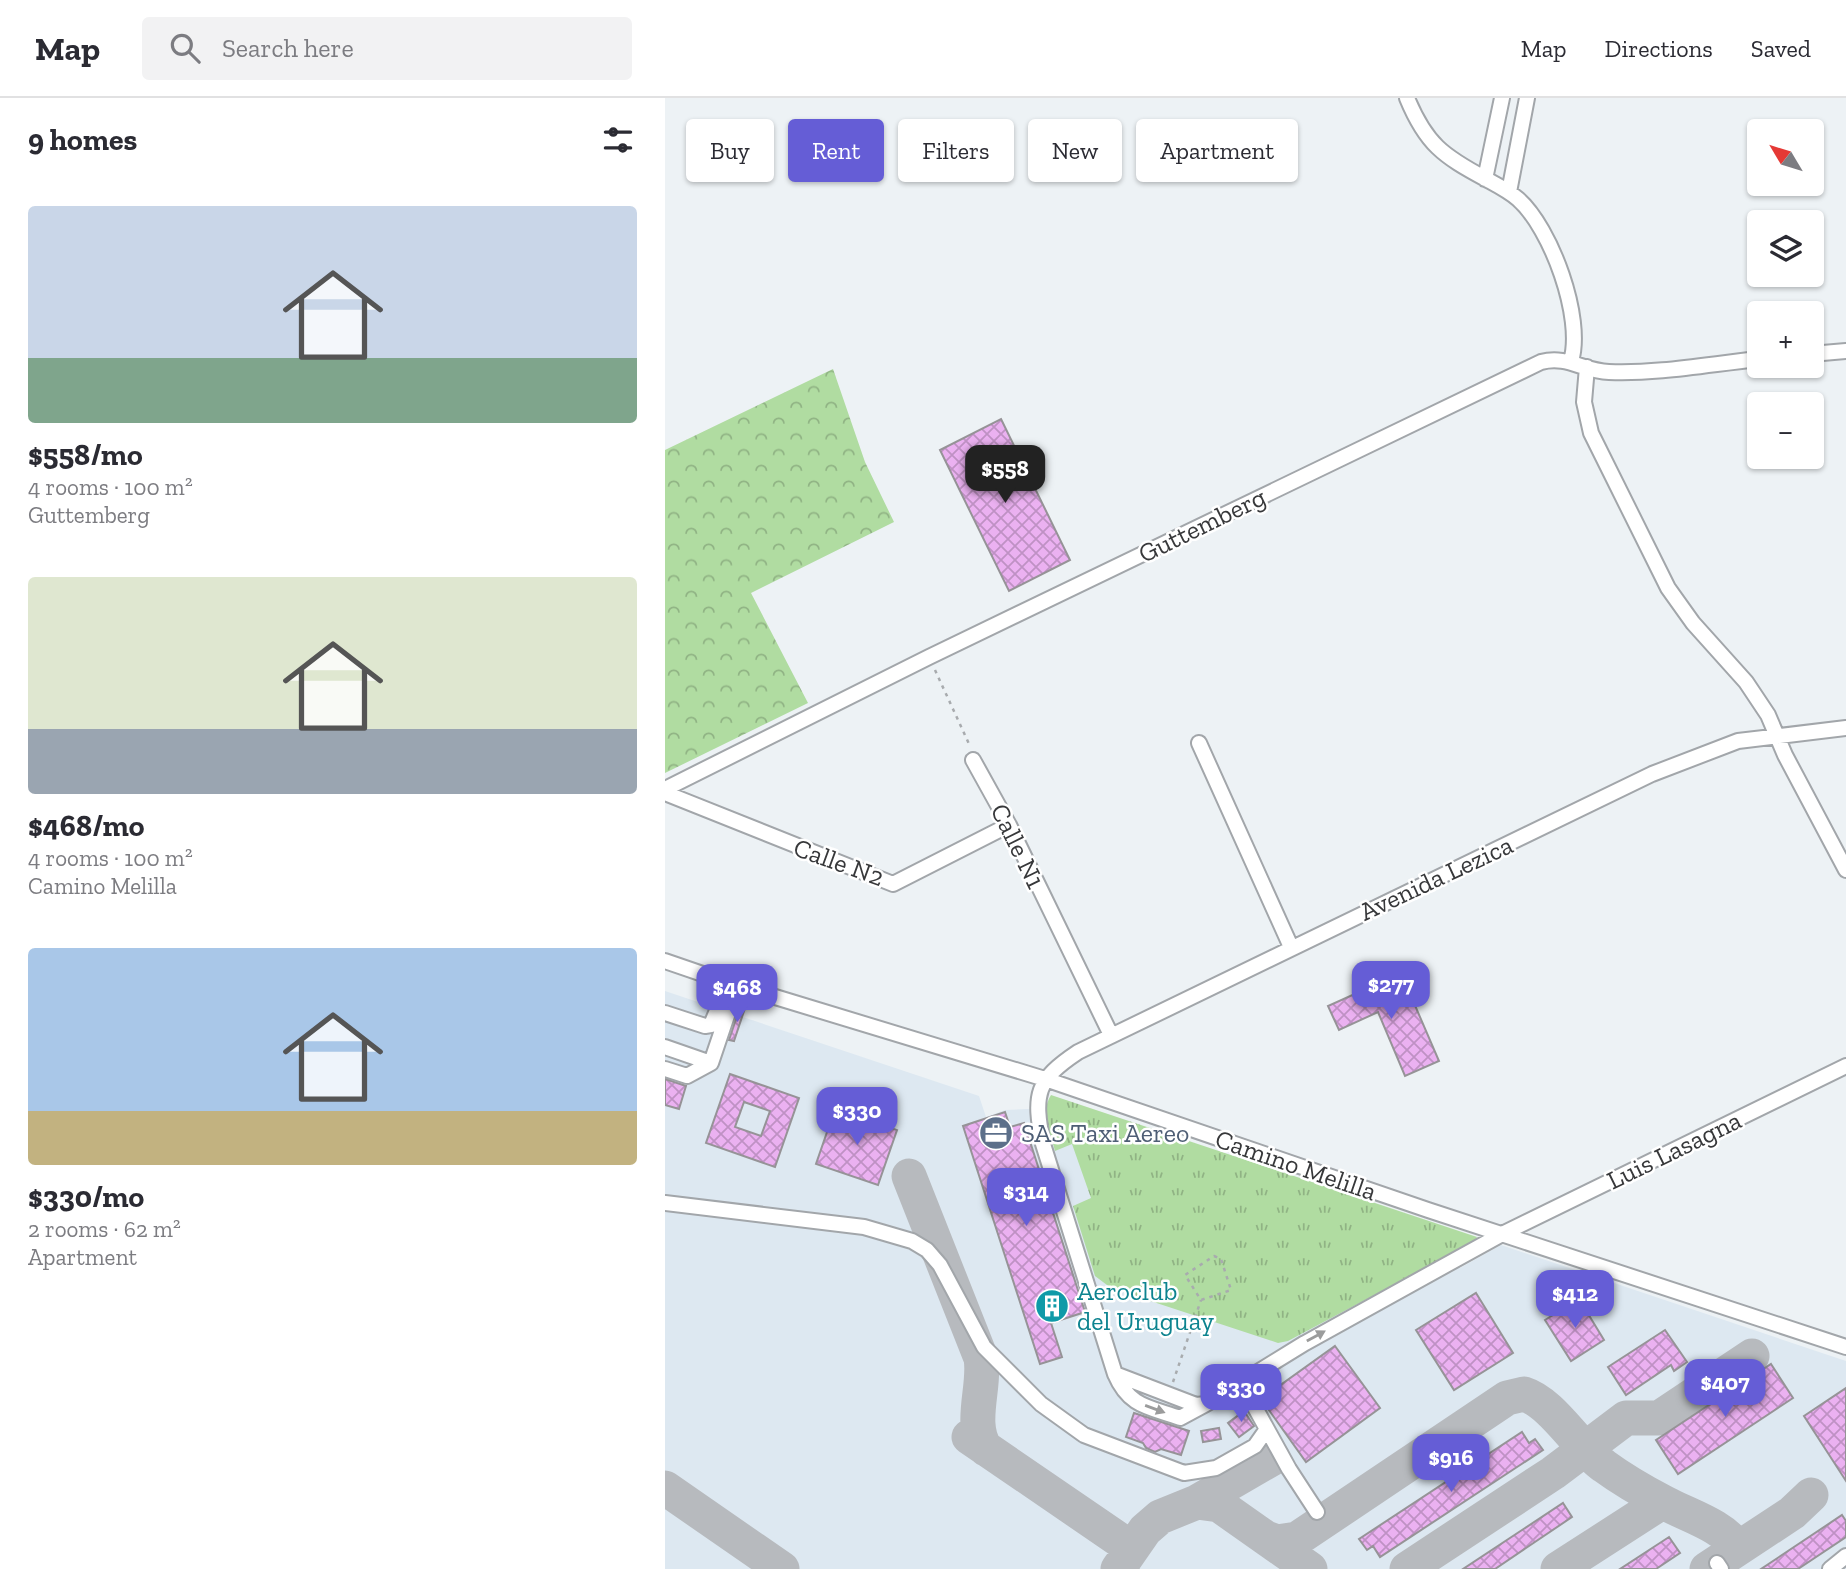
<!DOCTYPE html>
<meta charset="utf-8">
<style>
:root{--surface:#fff;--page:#f2f2f3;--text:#2b2b33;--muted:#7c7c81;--line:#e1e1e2;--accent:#655dd6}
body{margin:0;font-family:"Zilla Slab",serif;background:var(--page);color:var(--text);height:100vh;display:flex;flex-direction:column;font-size:26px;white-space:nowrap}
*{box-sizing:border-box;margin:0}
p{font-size:23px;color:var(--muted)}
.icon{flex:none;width:38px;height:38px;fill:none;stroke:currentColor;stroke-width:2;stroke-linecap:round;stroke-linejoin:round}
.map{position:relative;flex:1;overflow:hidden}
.sheet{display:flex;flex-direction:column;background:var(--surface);width:665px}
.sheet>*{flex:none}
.hud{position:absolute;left:21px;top:21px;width:665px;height:63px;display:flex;gap:14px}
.needle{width:46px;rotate:308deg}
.fabs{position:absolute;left:1082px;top:21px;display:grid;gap:14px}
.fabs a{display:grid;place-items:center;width:77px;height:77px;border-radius:7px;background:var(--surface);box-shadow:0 2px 5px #0004;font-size:35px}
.price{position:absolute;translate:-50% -60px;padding:0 16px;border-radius:14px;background:var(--accent);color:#fff;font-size:23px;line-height:46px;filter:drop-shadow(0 2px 4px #0008)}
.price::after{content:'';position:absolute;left:50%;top:42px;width:21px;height:16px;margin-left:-10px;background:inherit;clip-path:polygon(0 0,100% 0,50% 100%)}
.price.active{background:#222;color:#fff}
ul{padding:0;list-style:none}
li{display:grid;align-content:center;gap:14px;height:371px;padding:0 28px}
li span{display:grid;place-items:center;height:217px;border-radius:7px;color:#555}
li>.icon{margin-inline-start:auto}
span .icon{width:126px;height:126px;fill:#fffc;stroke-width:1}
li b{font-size:30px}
h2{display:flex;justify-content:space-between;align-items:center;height:84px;padding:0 28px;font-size:30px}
.pill{padding:0 24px;border-radius:7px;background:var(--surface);box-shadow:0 2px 5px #0004;font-size:24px;line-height:63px}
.pill.active{background:var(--accent);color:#fff}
header{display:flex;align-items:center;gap:42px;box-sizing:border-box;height:98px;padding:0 35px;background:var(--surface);border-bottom:2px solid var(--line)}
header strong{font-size:33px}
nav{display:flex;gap:38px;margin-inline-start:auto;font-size:24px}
.search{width:490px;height:63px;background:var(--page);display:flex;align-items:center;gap:18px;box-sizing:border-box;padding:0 24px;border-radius:7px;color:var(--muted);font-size:26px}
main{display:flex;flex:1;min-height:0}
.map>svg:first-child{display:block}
.built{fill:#dde8f1}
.forest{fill:url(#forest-crowns)}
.park{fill:url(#park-tufts)}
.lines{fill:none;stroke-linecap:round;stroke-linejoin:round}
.taxiway{stroke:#b7babe;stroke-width:35}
.building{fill:url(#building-cross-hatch);stroke:#969397;stroke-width:2;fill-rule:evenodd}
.minor-casing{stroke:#a2a6aa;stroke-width:18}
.path{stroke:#a8abae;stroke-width:2.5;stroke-dasharray:3.5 5;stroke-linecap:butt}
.minor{stroke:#fff;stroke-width:14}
.oneway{fill:#9b9c9c}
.labels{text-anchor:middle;stroke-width:5;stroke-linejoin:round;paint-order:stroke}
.street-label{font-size:26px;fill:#37383a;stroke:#fff}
.service-label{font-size:26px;fill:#4e5e75;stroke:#fff;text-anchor:start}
.culture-label{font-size:26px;fill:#0d838f;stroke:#fff;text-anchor:start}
</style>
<header>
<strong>Map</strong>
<div class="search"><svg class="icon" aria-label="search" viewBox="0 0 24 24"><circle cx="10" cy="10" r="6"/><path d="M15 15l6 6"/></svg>Search here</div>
<nav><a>Map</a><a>Directions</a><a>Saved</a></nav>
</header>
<main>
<section class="sheet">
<h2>9 homes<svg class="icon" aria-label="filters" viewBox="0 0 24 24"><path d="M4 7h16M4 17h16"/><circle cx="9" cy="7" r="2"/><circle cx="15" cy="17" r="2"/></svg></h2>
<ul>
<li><span style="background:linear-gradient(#c9d6e8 70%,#7fa58c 0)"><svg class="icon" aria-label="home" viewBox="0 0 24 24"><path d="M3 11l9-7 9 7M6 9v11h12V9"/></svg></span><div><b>$558/mo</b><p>4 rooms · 100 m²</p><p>Guttemberg</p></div></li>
<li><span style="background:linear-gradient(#dfe7d0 70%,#9aa5b1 0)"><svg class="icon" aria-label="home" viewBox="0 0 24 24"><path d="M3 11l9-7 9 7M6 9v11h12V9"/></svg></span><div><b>$468/mo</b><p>4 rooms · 100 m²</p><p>Camino Melilla</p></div></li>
<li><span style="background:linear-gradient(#a9c7e8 75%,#c2b280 0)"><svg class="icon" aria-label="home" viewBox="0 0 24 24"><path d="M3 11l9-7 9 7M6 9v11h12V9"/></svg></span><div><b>$330/mo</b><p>2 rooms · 62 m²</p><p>Apartment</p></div></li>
</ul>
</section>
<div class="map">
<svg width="1181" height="1471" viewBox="0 0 1181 1471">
<defs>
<pattern id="forest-crowns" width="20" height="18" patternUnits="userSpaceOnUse" patternTransform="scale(1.75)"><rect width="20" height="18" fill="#b0dca1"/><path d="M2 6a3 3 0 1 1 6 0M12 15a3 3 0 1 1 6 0" fill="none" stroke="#90b384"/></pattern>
<pattern id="park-tufts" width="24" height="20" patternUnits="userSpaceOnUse" patternTransform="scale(1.75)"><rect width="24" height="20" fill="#b0dca1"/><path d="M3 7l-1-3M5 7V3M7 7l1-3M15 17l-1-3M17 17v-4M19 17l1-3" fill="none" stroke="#90b384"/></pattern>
<pattern id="building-cross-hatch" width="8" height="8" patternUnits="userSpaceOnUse" patternTransform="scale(1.75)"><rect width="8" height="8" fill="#ebb1f1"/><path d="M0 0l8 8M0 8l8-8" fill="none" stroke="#bf91c4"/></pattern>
</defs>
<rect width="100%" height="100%" fill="#edf2f5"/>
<path class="built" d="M0 893 314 998 321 1019 340 1012 385 1010 784 1150 795 1170 836 1147 1181 1263V1471H0Z"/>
<path class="forest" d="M168 271 200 364 229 424 86 495 143 605 0 675V352Z"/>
<path class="park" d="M386 997 812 1139 809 1144 623 1243 613 1245 446 1190 430 1178 408 1108 426 1100 407 1046 390 1053C386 1036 375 1013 386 997Z"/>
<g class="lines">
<path class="taxiway" d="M244 1078 316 1260C321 1288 303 1326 321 1351
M304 1339 456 1443 461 1453 459 1463
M0 1390 117 1471
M532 1404 608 1360
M601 1440 612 1444 632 1441 842 1300 859 1296C888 1305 913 1350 939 1368 958 1382 979 1394 1000 1405 1024 1418 1057 1427 1073 1450
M453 1471 480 1432 495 1419 532 1404 554 1407 645 1471
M742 1471 888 1375 961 1320H994L1087 1258
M893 1471 997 1404
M1042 1471 1127 1415 1146 1397"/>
</g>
<path class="building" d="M336 321 405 462 344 493 275 352Z
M736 875 774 963 740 978 713 914 674 932 663 908Z
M75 909 80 910 69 943 64 942Z
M65 976 134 1000 110 1069 41 1045ZM79 1004 105 1013 96 1038 70 1029Z
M0 981 21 988 14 1011 0 1007Z
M170 1011 232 1032 213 1087 151 1066Z
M340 1014 345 1029 359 1025 420 1214 386 1225 397 1259 375 1266 298 1028Z
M811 1195 848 1255 789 1292 751 1232Z
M914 1201 939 1242 906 1263 880 1222Z
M1000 1232 1022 1264 1009 1273 1006 1267 961 1297 943 1269Z
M670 1248 715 1310 641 1364 596 1301Z
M1106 1266 1128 1300 1013 1376 991 1342Z
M1181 1290V1383L1139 1318Z
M579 1313 589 1328 574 1339 563 1325Z
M469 1315 524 1333 516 1357 496 1351 490 1354 481 1350 478 1345 461 1339Z
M554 1330 556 1341 538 1344 536 1333Z
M857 1334 864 1345 870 1341 878 1352 715 1459 708 1448 702 1452 694 1441Z
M898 1405 907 1419 830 1471H798Z
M1177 1417 1181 1423V1439L1133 1471H1096Z
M1004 1439 1015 1455 991 1471H955Z"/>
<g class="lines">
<g class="minor-casing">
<path id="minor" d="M742 0C761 46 778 58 821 81 832 87 844 93 853 101 886 130 919 220 906 263
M820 81 837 0
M844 94 862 0
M1146 256 1181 253
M922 269 919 304 926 335 1003 490 1028 525 1081 584 1103 617 1120 657 1181 772
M1181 630 1073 643 987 676 413 954C371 982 368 996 378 1046L450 1276 531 1307 541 1306 640 1245 837 1136 1181 968
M534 645 626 849
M308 662 344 727 446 937
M0 691 264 559 876 264C902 257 918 273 944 274 993 276 1045 266 1094 261
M0 695 228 786 344 727
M0 863 64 885 380 981 763 1112 1181 1249
M0 915 40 928 46 927 63 886
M0 949 46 965
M0 971 22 978 46 965 72 888
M0 1105 199 1129 247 1143 262 1152 275 1167 319 1249 376 1306 419 1337 490 1364 519 1375 551 1370 590 1348 602 1331
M450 1276C464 1309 484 1309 515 1320L541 1306
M576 1284 624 1371 652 1414
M1052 1465 1056 1471
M1165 1471 1181 1458"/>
</g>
<path class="path" d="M270 572 305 648
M549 1158 556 1161 566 1192 536 1202 520 1177Z
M508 1284 536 1202"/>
<use href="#minor" class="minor"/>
</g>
<defs><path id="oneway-solid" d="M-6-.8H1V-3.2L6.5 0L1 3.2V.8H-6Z" transform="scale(1.75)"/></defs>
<g class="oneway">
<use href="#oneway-solid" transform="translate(651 1238) rotate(-29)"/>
<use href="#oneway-solid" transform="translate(490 1311) rotate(20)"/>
</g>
<defs>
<g id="office-disc" transform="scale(1.75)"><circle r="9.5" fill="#5c6f8a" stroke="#fff"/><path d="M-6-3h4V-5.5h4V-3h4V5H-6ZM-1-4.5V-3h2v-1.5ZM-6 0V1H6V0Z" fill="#fff"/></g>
<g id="building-disc" transform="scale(1.75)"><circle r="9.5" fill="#0f9aa8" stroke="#fff"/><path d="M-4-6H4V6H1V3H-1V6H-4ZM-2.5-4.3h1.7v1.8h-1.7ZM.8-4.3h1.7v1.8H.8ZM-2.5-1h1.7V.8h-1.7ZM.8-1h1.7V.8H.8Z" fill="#fff"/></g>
</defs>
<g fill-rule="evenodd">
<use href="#office-disc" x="331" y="1035"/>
<use href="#building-disc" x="387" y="1208"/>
</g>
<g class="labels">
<g class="street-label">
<text transform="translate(537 427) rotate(-26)" y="9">Guttemberg</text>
<text transform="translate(353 748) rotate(64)" y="9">Calle N1</text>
<text transform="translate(174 764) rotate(20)" y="9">Calle N2</text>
<text transform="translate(771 780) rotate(-25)" y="9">Avenida Lezica</text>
<text transform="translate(1009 1052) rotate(-26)" y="9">Luis Lasagna</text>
<text transform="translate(631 1067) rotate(19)" y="9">Camino Melilla</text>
</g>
<g class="service-label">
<text x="356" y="1044">SAS Taxi Aereo</text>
</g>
<g class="culture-label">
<text x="412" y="1202">Aeroclub<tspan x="412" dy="30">del Uruguay</tspan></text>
</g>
</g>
</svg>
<div class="fabs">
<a><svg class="needle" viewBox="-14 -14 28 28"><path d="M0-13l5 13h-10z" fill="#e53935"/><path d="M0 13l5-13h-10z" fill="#7c7c81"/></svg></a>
<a><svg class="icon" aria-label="layers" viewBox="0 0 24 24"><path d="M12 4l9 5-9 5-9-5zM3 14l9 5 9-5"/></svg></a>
<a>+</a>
<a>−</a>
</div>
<b class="price active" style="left:340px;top:407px">$558</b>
<b class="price" style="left:726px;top:923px">$277</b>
<b class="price" style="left:72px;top:926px">$468</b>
<b class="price" style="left:192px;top:1049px">$330</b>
<b class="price" style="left:361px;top:1130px">$314</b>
<b class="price" style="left:910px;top:1232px">$412</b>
<b class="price" style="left:1060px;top:1321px">$407</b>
<b class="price" style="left:576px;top:1326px">$330</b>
<b class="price" style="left:786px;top:1396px">$916</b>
<div class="hud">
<a class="pill">Buy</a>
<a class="pill active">Rent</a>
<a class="pill">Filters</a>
<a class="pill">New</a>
<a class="pill">Apartment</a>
</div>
</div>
</main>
